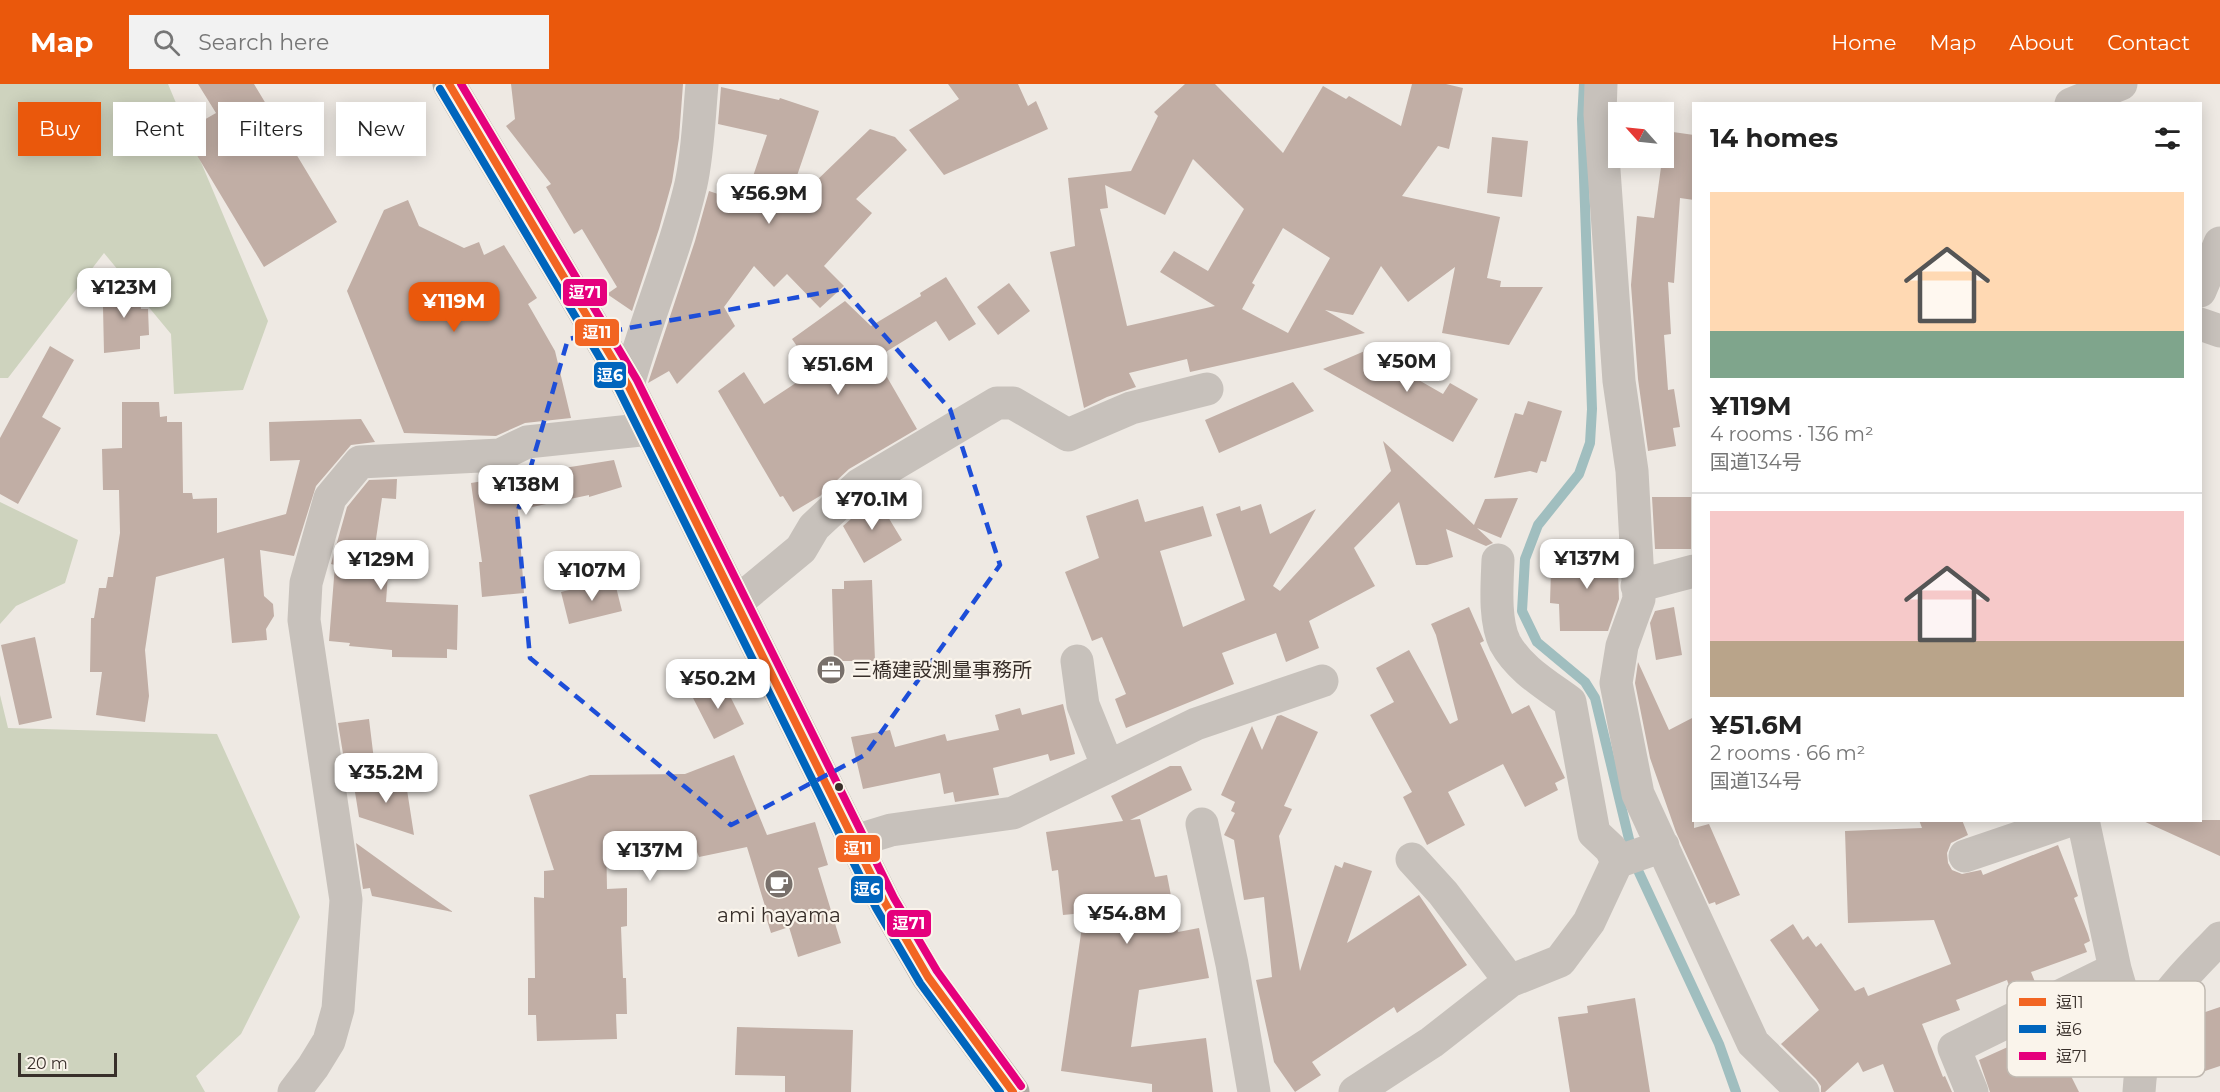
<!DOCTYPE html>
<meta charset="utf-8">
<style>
:root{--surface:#fff;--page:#f2f2f2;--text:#222;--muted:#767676;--line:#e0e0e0;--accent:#ea580c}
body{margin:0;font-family:Montserrat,"Noto Sans JP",sans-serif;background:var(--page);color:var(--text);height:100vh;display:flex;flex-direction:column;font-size:22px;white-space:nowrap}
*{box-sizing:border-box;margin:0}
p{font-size:20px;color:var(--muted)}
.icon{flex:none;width:33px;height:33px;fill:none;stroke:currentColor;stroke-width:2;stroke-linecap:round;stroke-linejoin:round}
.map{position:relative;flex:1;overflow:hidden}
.side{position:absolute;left:1692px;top:18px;width:510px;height:720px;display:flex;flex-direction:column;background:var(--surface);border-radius:0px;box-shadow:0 3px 15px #0003}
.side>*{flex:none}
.guide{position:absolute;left:18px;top:18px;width:570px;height:54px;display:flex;gap:12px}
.needle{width:39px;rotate:297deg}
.fabs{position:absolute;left:1608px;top:18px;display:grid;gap:12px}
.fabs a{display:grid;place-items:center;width:66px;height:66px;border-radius:0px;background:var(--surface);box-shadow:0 3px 15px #0003;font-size:30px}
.scale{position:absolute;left:18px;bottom:15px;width:99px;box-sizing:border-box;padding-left:6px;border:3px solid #382f2a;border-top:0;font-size:16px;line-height:21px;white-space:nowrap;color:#382f2a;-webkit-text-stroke:4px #faf4eb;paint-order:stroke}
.price{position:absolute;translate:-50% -51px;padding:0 14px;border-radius:12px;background:#fff;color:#222;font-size:20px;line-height:39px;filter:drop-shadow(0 2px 3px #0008)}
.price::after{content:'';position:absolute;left:50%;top:36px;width:18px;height:14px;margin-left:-9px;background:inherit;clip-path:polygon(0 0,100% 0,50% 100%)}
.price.active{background:var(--accent);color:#fff}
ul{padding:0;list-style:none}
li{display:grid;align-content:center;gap:12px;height:318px;padding:0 18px}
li+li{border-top:2px solid var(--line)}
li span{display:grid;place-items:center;height:186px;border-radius:0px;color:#555}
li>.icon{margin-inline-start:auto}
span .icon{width:108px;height:108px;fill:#fffc;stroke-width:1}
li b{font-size:26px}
h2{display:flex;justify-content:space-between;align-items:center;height:72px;padding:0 18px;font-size:26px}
.pill{padding:0 21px;border-radius:0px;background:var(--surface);box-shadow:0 3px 15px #0003;font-size:21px;line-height:54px}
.pill.active{background:var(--accent);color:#fff}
header{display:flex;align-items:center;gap:36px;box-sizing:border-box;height:84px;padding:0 30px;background:var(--accent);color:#fff}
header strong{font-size:28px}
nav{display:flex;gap:33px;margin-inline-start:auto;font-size:21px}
.search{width:420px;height:54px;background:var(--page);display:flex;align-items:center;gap:15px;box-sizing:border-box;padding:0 21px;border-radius:0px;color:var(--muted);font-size:22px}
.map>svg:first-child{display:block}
.green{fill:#ced3be}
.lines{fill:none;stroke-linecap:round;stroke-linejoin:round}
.stream{stroke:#a0bebf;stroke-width:10}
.building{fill:#c1aea5;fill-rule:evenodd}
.minor{stroke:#c7c1bb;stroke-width:33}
.highway{stroke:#ada8a2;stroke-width:33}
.bus-1-casing{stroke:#faf4eb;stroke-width:12}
.bus-2-casing{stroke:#faf4eb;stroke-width:12}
.bus-3-casing{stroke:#faf4eb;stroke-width:12}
.bus-1{stroke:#f26522;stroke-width:8}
.bus-2{stroke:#0065bd;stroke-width:8}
.bus-3{stroke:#e5007d;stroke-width:8}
.marked{fill:none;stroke:#1d4ed8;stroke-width:4.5;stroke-dasharray:12 8;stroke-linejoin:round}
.bus-dot{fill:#382f2a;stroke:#faf4eb;stroke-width:2}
.labels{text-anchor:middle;stroke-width:4.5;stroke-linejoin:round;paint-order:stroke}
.poi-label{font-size:20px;fill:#382f2a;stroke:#faf4eb;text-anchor:start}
.key{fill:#faf4eb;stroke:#c0b9b1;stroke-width:1.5}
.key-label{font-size:16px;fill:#382f2a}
.line-badge{stroke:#faf4eb;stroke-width:2}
.badge-label{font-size:16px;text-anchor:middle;font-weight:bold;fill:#fff}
</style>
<header>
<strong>Map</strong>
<div class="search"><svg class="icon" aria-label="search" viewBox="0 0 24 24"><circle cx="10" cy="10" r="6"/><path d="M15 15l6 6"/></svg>Search here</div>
<nav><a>Home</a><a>Map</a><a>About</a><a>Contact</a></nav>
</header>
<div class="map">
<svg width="2220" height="1008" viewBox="0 0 2220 1008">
<rect width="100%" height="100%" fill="#eee9e3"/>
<path class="green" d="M0 0H168L268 237 243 306 174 310 171 250 104 169 8 294H0Z
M0 418 78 456 65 499 16 522 0 540Z
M0 611 8 644 217 650 300 833 241 950 196 992 205 1008H0Z"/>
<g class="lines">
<path class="stream" d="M1584 0 1582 35 1592 325 1590 359 1579 390 1538 441 1525 475 1522 527 1537 558 1585 598 1595 614 1635 780 1719 960 1736 1008"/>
</g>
<path class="building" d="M198 0H254L337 138 264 183 183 48 216 29Z
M511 0H683L679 54 672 98 659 145 632 227 607 210 617 203 582 145 574 150 546 103 551 100 506 42 515 35Z
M948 0H1018L1028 22 1036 17 1048 45 944 91 909 46 959 15Z
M1185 0H1215L1283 69 1323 2 1346 15 1349 12 1401 42 1412 0H1446L1463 4 1449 65 1438 62 1402 112 1500 133 1487 194 1501 197 1500 203H1543L1509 261 1442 249 1455 183 1408 218 1381 182 1353 231 1325 226 1365 249 1190 288 1187 275 1129 289 1136 303 1107 313 1084 324 1050 168 1075 162 1068 94 1131 87 1158 32 1154 28ZM1193 75 1244 125 1208 187 1174 167 1160 188 1215 222 1127 242 1100 125 1108 124 1105 101 1165 131ZM1283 144 1330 174 1288 249 1242 225 1255 201 1252 199Z
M721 3 779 16 780 14 819 27 785 127 870 45 895 53 907 66 856 115 872 129 824 182 844 202 820 224 787 190 774 203 754 182 724 223 735 242 677 300 669 287 648 299 695 157 709 107 718 110 720 104 746 113 767 51 718 40Z
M1666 47 1694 51V116L1680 114 1674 199 1668 198 1671 250 1664 251 1668 306 1674 305 1680 343 1673 344 1676 362 1648 367 1638 295 1631 201 1637 132 1654 134Z
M1492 53 1528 57 1522 113 1487 109Z
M408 116 419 142 464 164 479 158 484 171 504 161 537 214 528 220 555 267 571 334 525 339 496 352 404 349 347 207 384 126Z
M946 193 976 240 949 257 936 237 876 274 917 345 849 385 820 412 793 428 783 412 780 413 718 307 744 288 764 320 814 287 792 255 845 217 871 242 921 212 920 209Z
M139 199 141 225H148L149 251 140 252V265L104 269 103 223H109V200Z
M1009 199 1030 227 998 251 977 223Z
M50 262 74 276 42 333 61 344 18 420 0 410V354Z
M1367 266 1400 277 1396 283 1443 310 1450 299 1478 315 1453 358 1323 285Z
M1293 298 1314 327 1219 369 1205 336Z
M1528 317 1562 327 1546 378 1541 377 1537 389 1530 387 1494 394 1515 329 1523 331Z
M122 318H159L160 333 167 332V338H182L183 409H192L193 415 217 414V449L286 430 300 376 270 377 269 338 361 335 375 358 351 361 316 402 294 472 260 466 264 512 273 520 274 532 266 545 267 556 232 559 224 474 156 493 145 566 149 612 145 638 96 631 102 588H90L91 534H94L99 504H106L108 493H113L120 449 119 406H103L102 365 122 364Z
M1383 357 1474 441 1485 415 1518 414 1501 454 1477 444 1493 459 1486 462 1446 445 1453 473 1427 481H1416L1399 418 1354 464 1375 502 1309 537 1319 564 1286 578 1276 549 1222 569 1234 600 1126 644 1115 615 1126 610 1102 553 1092 557 1065 488 1099 474 1086 432 1138 415 1145 438 1203 422 1212 452 1160 467 1183 543 1245 516 1216 430 1240 422 1241 427 1261 420 1270 450 1316 425 1273 502 1280 507 1391 387Z
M614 376 622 403 589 413V411L518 426 524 509 482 513 479 478H482L471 399Z
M397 395 396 415 382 414 371 489 388 490 386 518 458 521 457 566 447 565V574L392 573V566L349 562 350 559 329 557 335 481 331 480 347 423 369 396Z
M876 413 902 456 864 479 843 442Z
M1652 413H1691V465H1655Z
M1617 456 1619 515 1608 547H1560L1559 520 1550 519 1551 486Z
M614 495 622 527 569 540 561 508Z
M872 496 875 577H834L832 505H844V497Z
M1469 523 1484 557 1480 559 1512 630 1529 621 1565 694 1555 699 1558 706 1525 723 1503 680 1448 708 1465 741 1427 761 1403 713 1412 708 1370 631 1394 618 1376 584 1409 566 1450 640 1458 636 1436 551 1431 540Z
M1674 523 1682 571 1656 576 1650 539 1655 527Z
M35 553 52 634 19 641 1 561Z
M1638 578 1669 646 1694 633V744L1709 740 1740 811 1716 821 1715 818 1709 820 1676 748 1650 674 1635 599Z
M722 596 744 640 714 655 692 612Z
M1063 620 1075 670 1050 677 1048 670 993 684 999 711 955 718 953 708 944 710 940 689 863 705 851 653 890 646 895 663 945 650 947 657 999 646 995 631 1020 624 1022 631Z
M1281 631 1318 648 1284 722 1292 725 1279 752 1300 887 1335 781 1342 784 1344 778 1372 787 1347 859 1419 811 1467 881 1397 929 1394 923 1312 978 1321 991 1295 1008 1274 978 1256 896 1272 893 1264 813 1244 816 1234 756 1224 751 1235 729 1231 727 1235 718 1221 711 1252 642 1262 666 1277 632Z
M369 635 375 684 346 688 338 639Z
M734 671 767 751 815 738 828 781 818 784 841 859 798 873 789 843 771 849 763 823 765 822 747 763 699 773 690 750 606 752 607 805 627 804V842L621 843 623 894H626L627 930H616L617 955 537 957 536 931H528V894H535L534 813 544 814V787L554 786 529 711 590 691 685 690Z
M1170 682H1181L1192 706 1130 736 1140 735 1155 793 1167 791 1178 848 1199 844 1209 894 1139 906 1131 963 1206 954 1213 1008H1152V1000L1061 987 1084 829 1063 831 1058 786 1052 787 1046 748 1123 737 1111 712Z
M405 693 414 751 359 733 354 702Z
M1919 736H1962L1968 751 1951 759 1947 769 1948 779 1952 786 1962 790 1981 786 1983 791 2058 761 2078 812 2074 814 2088 850 2090 857 2084 860 2087 868 2031 888 2035 898 2011 907 2007 896 1956 916 1960 926 1922 940 1943 993 1945 992 1952 1008H1894L1883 980 1863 988 1858 978 1825 1008H1821V1002L1816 995 1781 960 1819 926 1770 856 1793 840 1803 856 1808 852 1816 863 1821 859 1855 907 1864 903 1868 912 1951 880 1934 836 1848 839 1845 747 1922 744Z
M2141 736H2220V772Z
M356 759 410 798 453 828 372 812 370 804 363 805Z
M1635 914 1650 1008H1570L1558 933 1588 929 1587 922Z
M2220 923V982L2196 990 2179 937Z
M2097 929 2109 955 2105 957 2109 966 2097 972 2098 974 2069 988 2079 1008H1990L1979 976 2010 962 2011 965 2078 934 2080 938Z
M737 943 853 946 851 1008H785V992L735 991Z"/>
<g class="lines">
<path class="minor" d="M1601 0 1600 30 1619 297 1632 387 1639 515 1622 562 1616 599 1638 710 1753 959 1803 1008
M2071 20 2121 0
M2200 207 2220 159
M2200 240 2220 247
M628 301C647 233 675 169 691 100 698 68 699 33 702 0
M1498 476C1497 501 1494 537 1505 559 1519 585 1547 601 1570 618L1594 749 1611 765 1617 778
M1637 502 1694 487
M736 519 801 465 814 443 859 401 997 319H1013L1068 351 1131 324 1207 305
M1077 577 1083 621 1108 683
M2083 736 2115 885 2124 916 2150 948
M1202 740 1232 880 1254 1008
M855 757 891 746 1013 729 1196 640 1322 597
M1965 772 2071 736
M1412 775 1443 809 1510 897
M294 1008 313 983 329 957 338 925 346 816 304 536 306 499 330 414 360 378 500 371 527 358 650 345
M1355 1008 1432 958 1510 897 1560 877 1589 838 1617 778 1663 762
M1972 1008 1954 964 2115 885
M2139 1008C2141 974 2149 938 2169 910 2184 890 2203 872 2220 854"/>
<path class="highway" d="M449 0 628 301 885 819 928 893 1013 1008"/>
<g class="bus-1-casing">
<path id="bus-1" d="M449 0 628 301 885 819 928 893 1013 1008"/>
</g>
<g class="bus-2-casing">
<path id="bus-2" d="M440 5 619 306 876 824 920 899 1000 1008"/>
</g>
<g class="bus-3-casing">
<path id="bus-3" d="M461 0 637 296 894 814 937 887 1021 1002"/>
</g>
<use href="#bus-1" class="bus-1"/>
<use href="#bus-2" class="bus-2"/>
<use href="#bus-3" class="bus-3"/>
</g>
<path class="marked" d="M843 205 950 325 1000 481 865 671 731 741 530 574 517 430 568 255Z"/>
<defs>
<g id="office-disc" transform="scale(1.5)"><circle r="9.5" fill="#78706b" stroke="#faf4eb"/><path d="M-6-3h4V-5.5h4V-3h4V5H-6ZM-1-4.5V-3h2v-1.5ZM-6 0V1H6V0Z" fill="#fff"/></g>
<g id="cafe-disc" transform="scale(1.5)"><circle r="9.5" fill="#78706b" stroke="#faf4eb"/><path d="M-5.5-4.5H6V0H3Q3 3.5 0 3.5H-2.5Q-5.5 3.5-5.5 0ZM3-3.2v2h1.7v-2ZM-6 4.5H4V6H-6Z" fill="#fff"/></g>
</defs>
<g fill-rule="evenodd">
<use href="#office-disc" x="831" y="586"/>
<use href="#cafe-disc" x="779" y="800"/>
</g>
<circle class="bus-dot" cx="839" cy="703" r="5"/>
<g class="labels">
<g class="poi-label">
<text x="852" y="593">三橋建設測量事務所</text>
<text x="779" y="838" text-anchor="middle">ami hayama</text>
</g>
</g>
<rect x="2007" y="897" width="198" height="96" rx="9" class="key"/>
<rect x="2019" y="914" width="27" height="8" fill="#f26522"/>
<rect x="2019" y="941" width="27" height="8" fill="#0065bd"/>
<rect x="2019" y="968" width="27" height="8" fill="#e5007d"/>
<g class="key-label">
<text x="2056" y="924">逗11</text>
<text x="2056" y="951">逗6</text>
<text x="2056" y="978">逗71</text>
</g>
<g class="line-badge">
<rect x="562" y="194" width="46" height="29" rx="6" fill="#e5007d"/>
<rect x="574" y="234" width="46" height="29" rx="6" fill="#f26522"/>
<rect x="593" y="277" width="34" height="28" rx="6" fill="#0065bd"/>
<rect x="835" y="750" width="46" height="29" rx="6" fill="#f26522"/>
<rect x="850" y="791" width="34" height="29" rx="6" fill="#0065bd"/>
<rect x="886" y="825" width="46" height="29" rx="6" fill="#e5007d"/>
</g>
<g class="badge-label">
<text x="585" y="214">逗71</text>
<text x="597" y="254">逗11</text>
<text x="610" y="297">逗6</text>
<text x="858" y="770">逗11</text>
<text x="867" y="811">逗6</text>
<text x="909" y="845">逗71</text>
</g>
</svg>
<div class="fabs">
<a><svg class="needle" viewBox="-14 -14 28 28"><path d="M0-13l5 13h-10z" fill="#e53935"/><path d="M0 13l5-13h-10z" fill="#767676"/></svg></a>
</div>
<div class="scale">20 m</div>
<b class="price" style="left:769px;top:141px">¥56.9M</b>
<b class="price" style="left:124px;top:235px">¥123M</b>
<b class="price active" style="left:454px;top:249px">¥119M</b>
<b class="price" style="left:1407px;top:309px">¥50M</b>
<b class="price" style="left:838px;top:312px">¥51.6M</b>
<b class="price" style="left:526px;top:432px">¥138M</b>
<b class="price" style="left:872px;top:447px">¥70.1M</b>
<b class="price" style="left:1587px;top:506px">¥137M</b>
<b class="price" style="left:381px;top:507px">¥129M</b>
<b class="price" style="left:592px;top:518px">¥107M</b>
<b class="price" style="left:718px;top:626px">¥50.2M</b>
<b class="price" style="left:386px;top:720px">¥35.2M</b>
<b class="price" style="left:650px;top:798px">¥137M</b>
<b class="price" style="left:1127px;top:861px">¥54.8M</b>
<div class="guide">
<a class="pill active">Buy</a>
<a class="pill">Rent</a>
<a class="pill">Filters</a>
<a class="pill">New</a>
</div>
<section class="side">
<h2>14 homes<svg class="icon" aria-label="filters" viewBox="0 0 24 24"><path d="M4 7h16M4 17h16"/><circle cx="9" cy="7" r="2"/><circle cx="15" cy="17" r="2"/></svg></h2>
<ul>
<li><span style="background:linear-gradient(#ffd9b3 75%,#7fa58c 0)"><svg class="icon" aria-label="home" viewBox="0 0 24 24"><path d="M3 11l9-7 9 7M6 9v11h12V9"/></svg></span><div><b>¥119M</b><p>4 rooms · 136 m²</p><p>国道134号</p></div></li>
<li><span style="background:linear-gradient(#f6c9c9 70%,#b9a48a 0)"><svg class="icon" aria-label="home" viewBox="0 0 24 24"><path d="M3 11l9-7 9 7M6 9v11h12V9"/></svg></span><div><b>¥51.6M</b><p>2 rooms · 66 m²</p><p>国道134号</p></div></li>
</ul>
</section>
</div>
